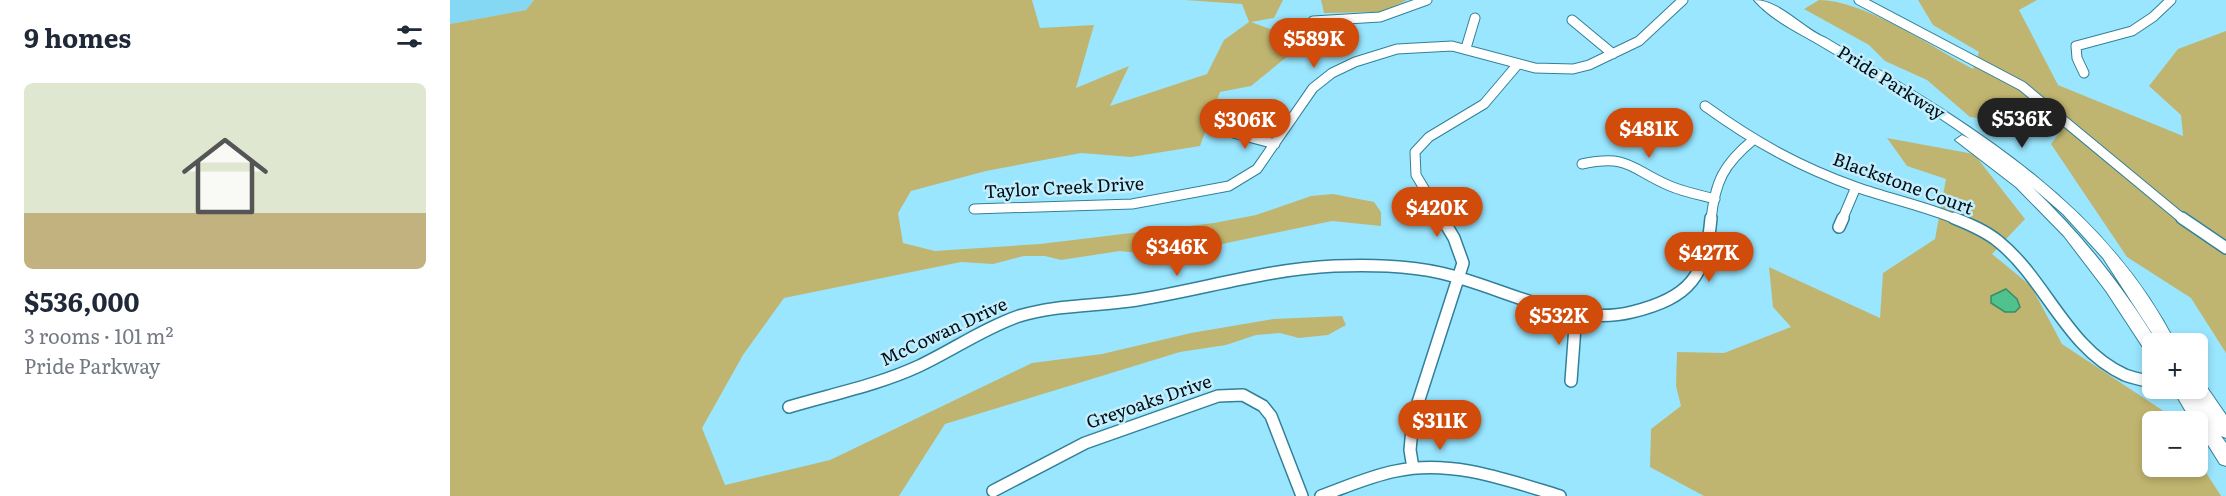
<!DOCTYPE html>
<meta charset="utf-8">
<style>
:root{--surface:#fff;--page:#f6f6f7;--text:#1f2937;--muted:#747a83;--line:#e0e1e3;--accent:#d14c0b}
body{margin:0;font-family:Literata,serif;background:var(--page);color:var(--text);height:100vh;display:flex;flex-direction:column;font-size:22px;white-space:nowrap}
*{box-sizing:border-box;margin:0}
p{font-size:20px;color:var(--muted)}
.icon{flex:none;width:33px;height:33px;fill:none;stroke:currentColor;stroke-width:2;stroke-linecap:round;stroke-linejoin:round}
.map{position:relative;flex:1;overflow:hidden}
.details{display:flex;flex-direction:column;background:var(--surface);width:450px}
.details>*{flex:none}
.fabs{position:absolute;left:1692px;top:333px;display:grid;gap:12px}
.fabs a{display:grid;place-items:center;width:66px;height:66px;border-radius:9px;background:var(--surface);box-shadow:0 3px 9px #0003;font-size:30px}
.price{position:absolute;translate:-50% -51px;padding:0 14px;border-radius:21px;background:var(--accent);color:#fff;font-size:20px;line-height:39px;filter:drop-shadow(0 2px 3px #0008)}
.price::after{content:'';position:absolute;left:50%;top:36px;width:18px;height:14px;margin-left:-9px;background:inherit;clip-path:polygon(0 0,100% 0,50% 100%)}
.price.on{background:#222;color:#fff}
ul{padding:0;list-style:none}
li{display:grid;align-content:center;gap:12px;height:318px;padding:0 24px}
li+li{border-top:2px solid var(--line)}
li span{display:grid;place-items:center;height:186px;border-radius:9px;color:#555}
li>.icon{margin-inline-start:auto}
span .icon{width:108px;height:108px;fill:#fffc;stroke-width:1}
li b{font-size:26px}
h2{display:flex;justify-content:space-between;align-items:center;height:72px;padding:0 24px;font-size:26px}
main{display:flex;flex:1;min-height:0}
.map>svg:first-child{display:block}
.built{fill:#84d8f3}
.green{fill:#c0b570}
.water{fill:#4fc28d;stroke:#378c69;stroke-width:1.5}
.lines{fill:none;stroke-linecap:round;stroke-linejoin:round}
.street-far1-casing{stroke:#328097;stroke-width:11}
.street-casing{stroke:#328097;stroke-width:14}
.secondary-casing{stroke:#328097;stroke-width:2}
.street-far1{stroke:#fff;stroke-width:9}
.street{stroke:#fff;stroke-width:11}
.secondary{fill:#fff;fill-rule:evenodd}
.labels{text-anchor:middle;stroke-width:5;stroke-linejoin:round;paint-order:stroke}
.street-label{font-size:18px;fill:#000f15;stroke:#c3eefd}
</style>
<main>
<section class="details">
<h2>9 homes<svg class="icon" aria-label="filters" viewBox="0 0 24 24"><path d="M4 7h16M4 17h16"/><circle cx="9" cy="7" r="2"/><circle cx="15" cy="17" r="2"/></svg></h2>
<ul>
<li><span style="background:linear-gradient(#dfe7d0 70%,#c2b280 0)"><svg class="icon" aria-label="home" viewBox="0 0 24 24"><path d="M3 11l9-7 9 7M6 9v11h12V9"/></svg></span><div><b>$536,000</b><p>3 rooms · 101 m²</p><p>Pride Parkway</p></div></li>
</ul>
</section>
<div class="map">
<svg width="1776" height="496" viewBox="0 0 1776 496">
<rect width="100%" height="100%" fill="#9ae6ff"/>
<path class="built" d="M0 0H84L76 10 0 24Z"/>
<path class="green" d="M84 0H582L590 28 644 25 626 88 679 66 660 106 757 74 774 40 799 22 792 4 735 0H833L824 18 801 22 855 42 801 86 770 92 750 146 681 157 631 153 536 171 461 191 448 213 453 243 485 251 590 244 764 223 806 215 861 196 883 194 924 202 931 212V226L882 221 734 252 697 254 670 251 611 260 595 256H574L543 264 511 262 334 298 293 355 252 428 275 485 380 460 582 363 652 354 741 333 823 319 892 316 896 325 878 335 849 338 830 333 806 335 776 345 730 352 495 424 449 496H0V24L76 10Z
M871 0H957L933 12 874 13Z
M1369 0C1414 0 1482 47 1523 69L1529 52 1483 25 1468 0H1587L1569 10 1608 85 1733 136 1731 115 1699 86 1728 49 1776 31V353L1741 298 1677 257 1601 144 1613 128 1520 117 1477 80 1435 61 1419 45 1354 9Z
M1437 138 1524 154 1575 219 1542 254 1581 286 1612 344 1718 414 1723 421 1702 422V466H1748V460L1771 496H1254L1200 467 1201 429 1231 406 1226 386 1227 352 1274 353 1341 327 1323 307 1319 267 1430 318 1433 273 1485 239 1496 179 1457 166Z"/>
<path class="water" d="M1556 289 1567 299 1570 307 1565 312H1555L1541 303V296Z"/>
<g class="lines">
<g class="street-far1-casing">
<path id="street-far1" d="M1409 0 1572 86 1734 220
M1122 20 1163 54
M863 21 930 17 977 0
M1016 48 1025 18
M1634 73 1627 58 1626 46 1682 31 1703 17 1721 0
M1255 106C1305 142 1348 166 1406 187 1440 199 1475 206 1508 220
M772 130 825 144
M1132 164C1180 154 1180 169 1220 186 1234 192 1250 195 1265 199
M524 209 682 204 779 186 807 169 863 88 882 73 905 62 947 49 1002 46 1085 68 1123 69 1139 65 1189 41 1233 0
M993 220 966 175 965 152 979 137 1034 104 1068 64
M1261 220C1265 181 1274 164 1303 140
M1392 220 1406 187"/>
</g>
<g class="street-casing">
<path id="street" d="M1504 218C1519 224 1536 231 1549 242 1596 280 1617 349 1675 375 1683 378 1693 380 1702 382
M1732 218 1776 248
M1389 227 1393 218
M1121 381 1126 313
M339 407C383 394 428 385 469 366 503 350 534 328 569 316 605 305 643 306 680 301 748 291 815 269 884 266 919 265 956 265 991 273 1051 286 1118 328 1182 312 1240 298 1256 276 1261 218
M963 468 960 450 963 418 1013 263 1004 238 992 218
M543 491 635 443 768 396 793 395 813 406 821 416 852 496
M871 496C896 487 920 476 946 471 1002 459 1057 480 1110 496"/>
</g>
<g class="secondary-casing">
<path id="secondary" d="M1304 0C1330 0 1352 28 1376 38 1511 119 1652 198 1726 344H1709L1653 258 1613 214 1581 186C1629 231 1673 286 1708 344H1702V353L1696 352 1656 291 1614 236 1566 187 1505 140 1512 135 1520 139C1474 106 1425 78 1376 49 1352 34 1323 22 1304 0Z
M1748 381 1754 383 1776 415V438L1771 436 1776 443V466L1770 464 1748 429V422H1742L1722 388H1748Z"/>
</g>
<use href="#street-far1" class="street-far1"/>
<use href="#street" class="street"/>
<use href="#secondary" class="secondary"/>
</g>
<g class="labels">
<g class="street-label">
<text transform="translate(1441 83) rotate(32)" y="6">Pride Parkway</text>
<text transform="translate(1453 184) rotate(20)" y="6">Blackstone Court</text>
<text transform="translate(614 188) rotate(-3)" y="6">Taylor Creek Drive</text>
<text transform="translate(494 332) rotate(-25)" y="6">McCowan Drive</text>
<text transform="translate(699 402) rotate(-19)" y="6">Greyoaks Drive</text>
</g>
</g>
</svg>
<div class="fabs">
<a>+</a>
<a>−</a>
</div>
<b class="price" style="left:864px;top:69px">$589K</b>
<b class="price on" style="left:1572px;top:149px">$536K</b>
<b class="price" style="left:795px;top:150px">$306K</b>
<b class="price" style="left:1199px;top:159px">$481K</b>
<b class="price" style="left:987px;top:238px">$420K</b>
<b class="price" style="left:727px;top:277px">$346K</b>
<b class="price" style="left:1259px;top:283px">$427K</b>
<b class="price" style="left:1109px;top:346px">$532K</b>
<b class="price" style="left:990px;top:451px">$311K</b>
</div>
</main>
